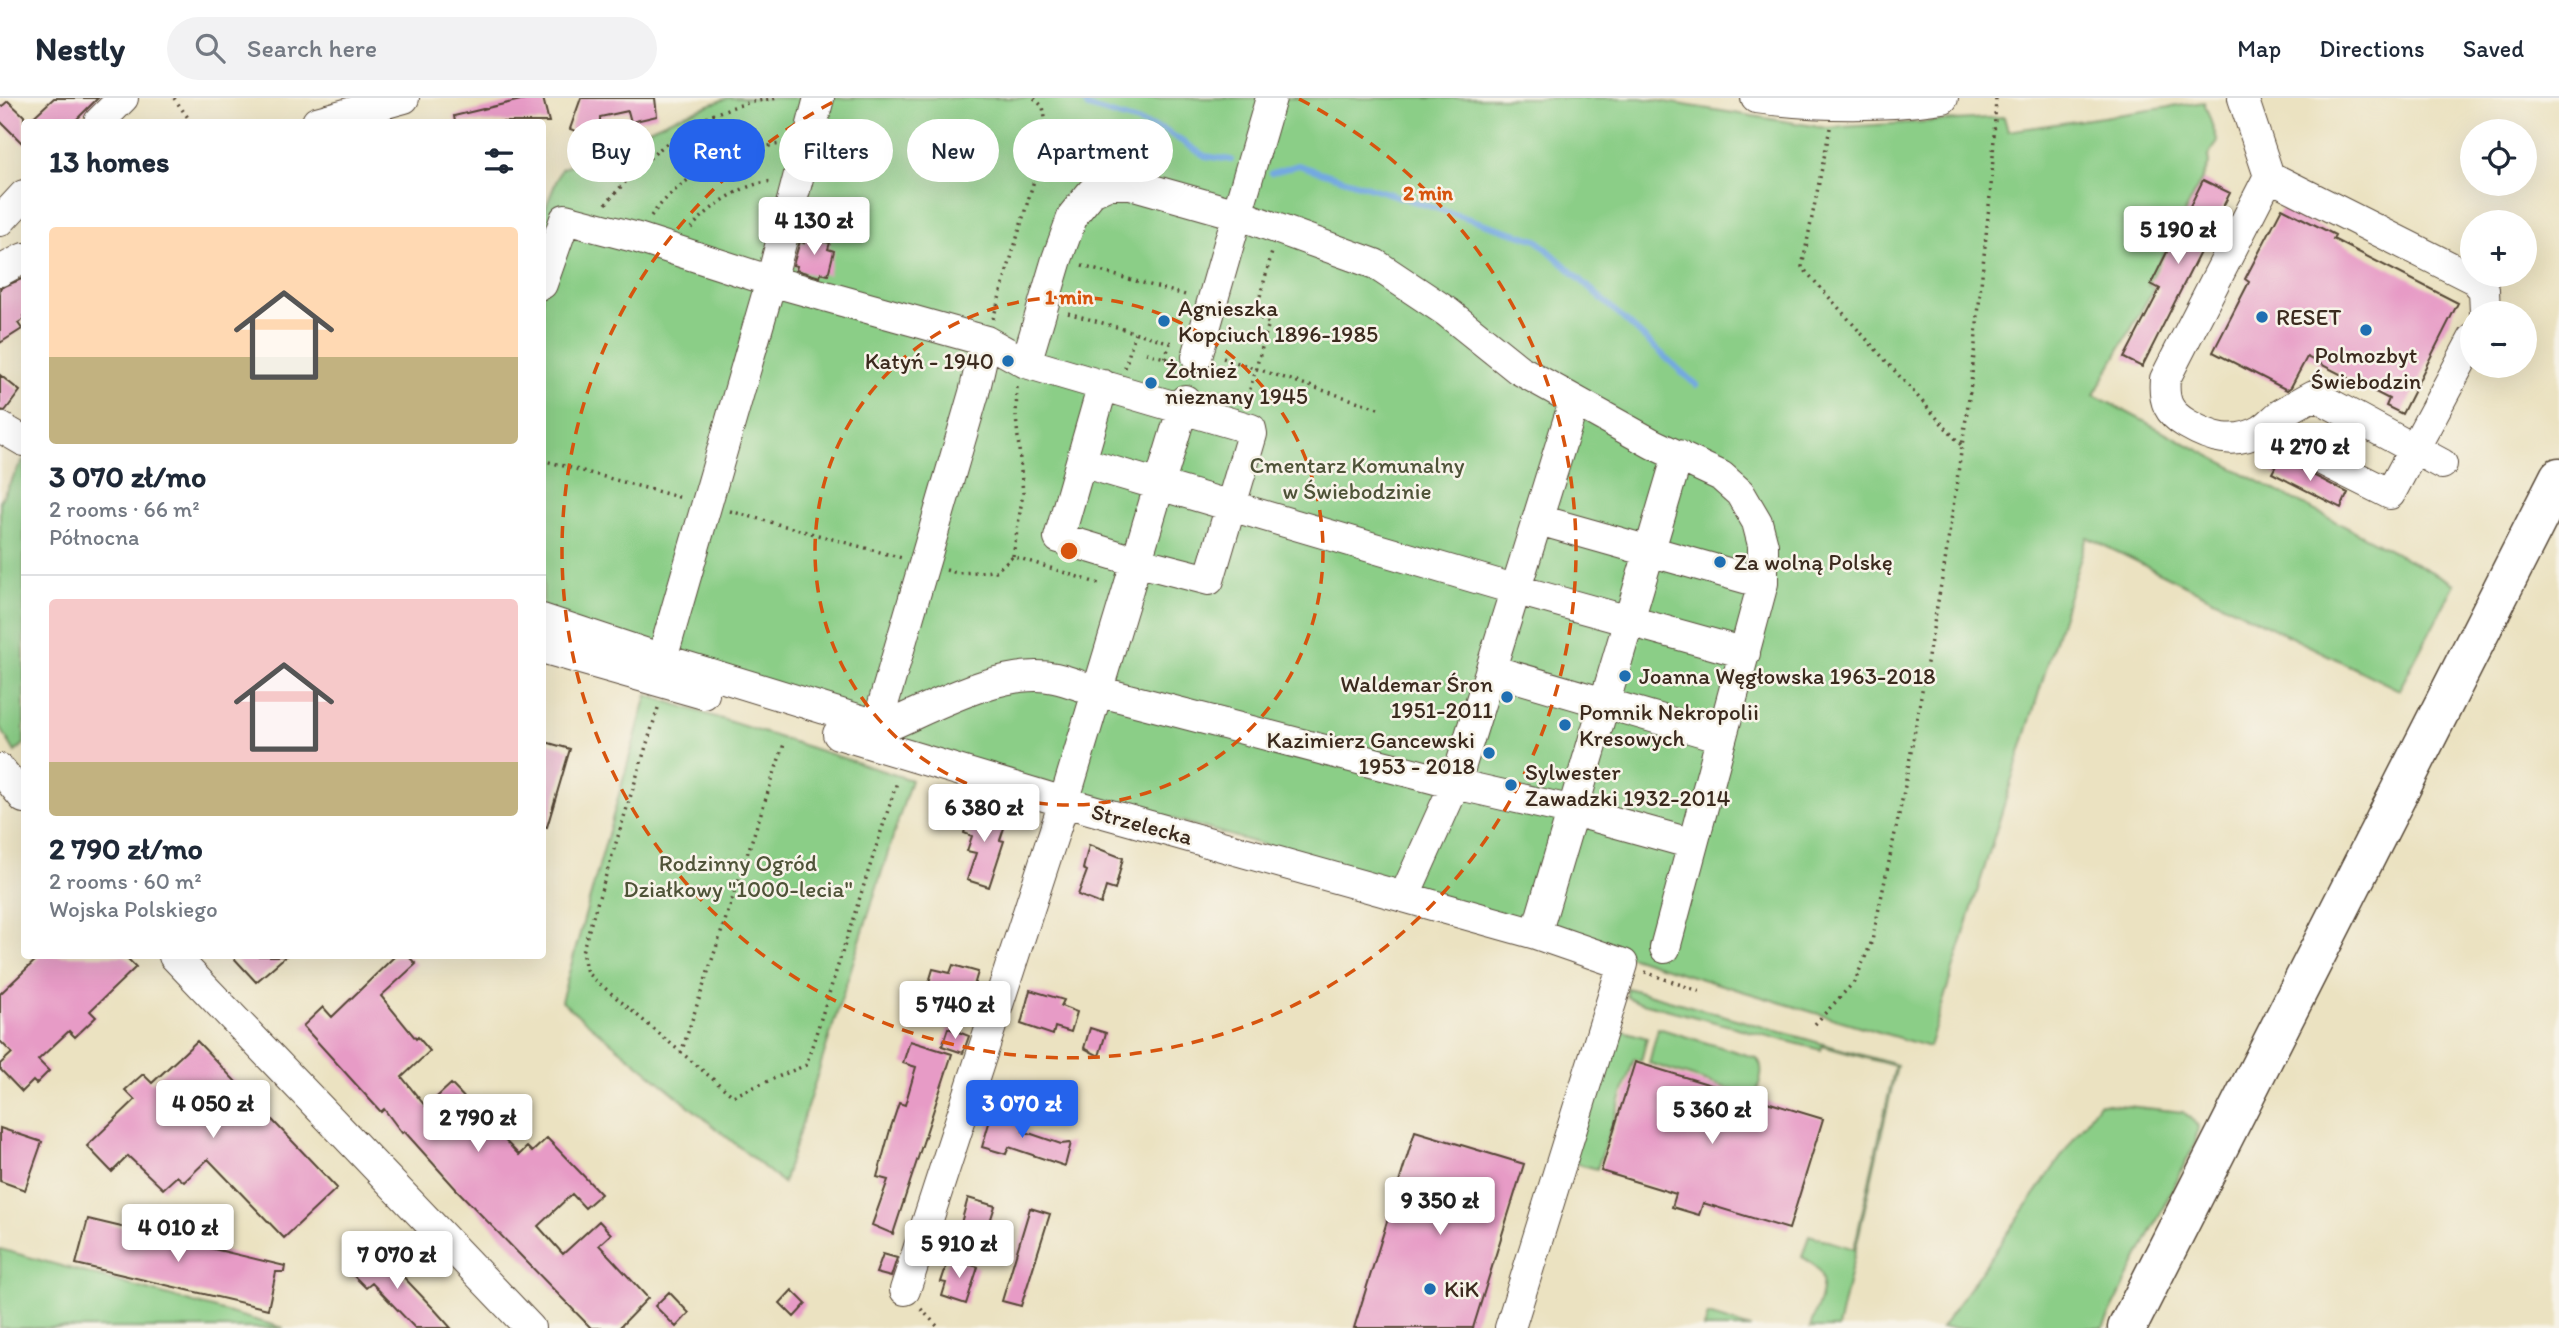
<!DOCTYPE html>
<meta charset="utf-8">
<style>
:root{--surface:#fff;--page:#f2f2f3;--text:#1f2937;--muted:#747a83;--line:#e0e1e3;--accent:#2563eb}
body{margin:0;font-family:Itim,sans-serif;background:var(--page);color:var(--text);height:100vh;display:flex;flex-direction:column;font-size:26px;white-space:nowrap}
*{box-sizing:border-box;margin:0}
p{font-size:23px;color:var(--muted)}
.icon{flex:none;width:38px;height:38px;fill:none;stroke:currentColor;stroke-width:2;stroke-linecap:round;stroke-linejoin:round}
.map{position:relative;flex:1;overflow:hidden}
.details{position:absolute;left:21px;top:21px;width:525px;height:840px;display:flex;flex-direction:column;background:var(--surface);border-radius:7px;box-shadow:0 7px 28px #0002}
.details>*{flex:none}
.guide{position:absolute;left:567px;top:21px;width:665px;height:63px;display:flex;gap:14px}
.fabs{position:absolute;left:2460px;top:21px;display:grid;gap:14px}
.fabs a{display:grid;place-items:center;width:77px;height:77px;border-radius:50%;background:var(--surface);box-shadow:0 7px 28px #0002;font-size:35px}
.price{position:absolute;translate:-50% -60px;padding:0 16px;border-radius:7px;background:#fff;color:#222;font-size:23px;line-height:46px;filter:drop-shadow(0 2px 4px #0008)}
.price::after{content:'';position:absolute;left:50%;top:42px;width:21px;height:16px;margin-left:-10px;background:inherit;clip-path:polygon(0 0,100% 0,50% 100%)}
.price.current{background:var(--accent);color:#fff}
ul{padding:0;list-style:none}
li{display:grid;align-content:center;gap:14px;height:371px;padding:0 28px}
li+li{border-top:2px solid var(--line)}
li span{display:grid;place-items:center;height:217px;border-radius:7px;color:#555}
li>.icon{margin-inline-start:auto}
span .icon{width:126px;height:126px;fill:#fffc;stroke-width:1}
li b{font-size:30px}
h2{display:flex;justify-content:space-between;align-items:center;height:84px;padding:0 28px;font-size:30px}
.tag{padding:0 24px;border-radius:32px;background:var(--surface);box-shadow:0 7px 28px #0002;font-size:24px;line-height:63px}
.tag.current{background:var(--accent);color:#fff}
header{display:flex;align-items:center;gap:42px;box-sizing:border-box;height:98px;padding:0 35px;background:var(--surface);border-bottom:2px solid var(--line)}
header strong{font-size:33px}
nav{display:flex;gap:38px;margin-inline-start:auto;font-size:24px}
.search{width:490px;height:63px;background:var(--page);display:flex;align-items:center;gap:18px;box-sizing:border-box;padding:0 24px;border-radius:38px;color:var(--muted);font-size:26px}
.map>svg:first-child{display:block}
.green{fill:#8bce87;stroke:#637c52;stroke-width:2}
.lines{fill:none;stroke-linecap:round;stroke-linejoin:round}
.stream{stroke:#73a9e1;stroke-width:6}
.building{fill:#e79bc6}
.minor-casing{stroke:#554636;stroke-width:32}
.major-casing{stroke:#554636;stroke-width:41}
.path{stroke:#554636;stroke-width:3.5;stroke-dasharray:2 5;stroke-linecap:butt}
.minor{stroke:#fff;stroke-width:30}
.major{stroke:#fff;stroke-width:38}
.ring{fill:none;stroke:#d7540e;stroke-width:3.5;stroke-dasharray:12 9}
.poi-dot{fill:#1f6fb2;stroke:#f7f3e8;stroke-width:2.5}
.labels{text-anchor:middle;stroke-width:5;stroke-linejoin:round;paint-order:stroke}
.poi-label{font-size:23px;fill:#3b2a1e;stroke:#f7f3e8;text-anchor:start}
.park-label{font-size:23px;fill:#4f5338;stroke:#f7f3e8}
.street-label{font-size:23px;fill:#3b2a1e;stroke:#f7f3e8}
.centre{fill:#d7540e;stroke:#f7f3e8;stroke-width:3.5}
.ring-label{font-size:21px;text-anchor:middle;font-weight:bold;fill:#d7540e;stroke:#f7f3e8;stroke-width:5;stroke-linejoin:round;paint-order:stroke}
</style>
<header>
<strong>Nestly</strong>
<div class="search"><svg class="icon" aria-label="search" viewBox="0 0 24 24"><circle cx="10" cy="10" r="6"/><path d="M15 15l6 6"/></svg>Search here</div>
<nav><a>Map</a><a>Directions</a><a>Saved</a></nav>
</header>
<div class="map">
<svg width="2559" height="1230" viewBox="0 0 2559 1230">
<rect width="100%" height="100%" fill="#f7f3e8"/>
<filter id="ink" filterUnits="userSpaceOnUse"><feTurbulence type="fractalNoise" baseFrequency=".0143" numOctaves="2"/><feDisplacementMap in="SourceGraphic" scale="14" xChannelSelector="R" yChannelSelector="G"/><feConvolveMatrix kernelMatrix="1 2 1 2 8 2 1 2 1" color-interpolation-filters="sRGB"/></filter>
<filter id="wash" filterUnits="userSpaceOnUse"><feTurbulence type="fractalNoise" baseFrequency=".00686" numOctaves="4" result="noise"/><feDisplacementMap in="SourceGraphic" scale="28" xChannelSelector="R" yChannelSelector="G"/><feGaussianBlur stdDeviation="1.57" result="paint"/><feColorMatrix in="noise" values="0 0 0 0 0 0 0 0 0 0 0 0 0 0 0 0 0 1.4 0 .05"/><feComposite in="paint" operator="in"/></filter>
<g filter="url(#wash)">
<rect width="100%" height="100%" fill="#ebe2c1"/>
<path class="green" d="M728 0H1641L1826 30 2004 19 2008 33 2204 4 2218 44 2208 58 2209 66 2203 79 2148 187 2154 190 2094 297 2455 486 2399 592 2087 439 1929 949 1685 876 1434 796 543 540 542 119 561 71 671 21Z
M24 360V646L15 654 0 629V403Z
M647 597 911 682 783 1085 561 903Z
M1627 890 1897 967 1838 1230H1810C1819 1201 1836 1176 1802 1159L1809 1137 1854 1151 1895 968 1822 948 1821 952 1635 903 1627 899Z
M1658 930 1757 960C1766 971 1759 986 1755 999L1649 965Z
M1623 933 1647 940 1641 963 1634 961 1597 1071 1571 1064 1616 938Z
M2099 1005 2183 1014 2191 1020 2198 1029 2195 1046 2103 1230H1941Z
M0 1151 284 1230H0Z
M1708 1217 1751 1230H1704Z"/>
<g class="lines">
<path class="stream" d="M1082 0 1088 9 1164 32 1205 58 1231 62
M1272 75 1298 67 1537 142 1696 287"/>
</g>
<g id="blocks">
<path class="building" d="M54 0H98L74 24H28Z
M529 0H543L549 24H455L454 18Z
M581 0H655L657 18 631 24 628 13 600 19V29H589L586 37 570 31Z
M8 3 24 18V47L0 23V10Z
M2203 82 2230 95 2142 269 2124 260 2160 191 2151 186Z
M2282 110 2335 137 2333 141 2458 205 2402 316 2386 308 2389 301 2307 259 2291 289 2287 292 2213 254 2249 184 2245 181Z
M806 138 830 145 828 151 834 153 828 177 821 175 820 179 796 172 797 168 793 167 800 143 804 145Z
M24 180V221L18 225 22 231 0 245V190Z
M0 277 20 293 5 313 0 312Z
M2280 360 2348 395 2341 410 2272 375Z
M542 643 570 651 547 729 542 728Z
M972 707 1007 721 1000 742 1004 743 989 789 967 782 976 755 967 753 972 738 964 735Z
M1089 747 1123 760 1115 792 1106 789 1101 806 1078 797 1087 773 1083 771Z
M40 858H125L136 869 90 913 96 919 75 939 69 933 38 962 49 973 36 986 33 983 22 994 0 971V966L12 955 0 943V896Z
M232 858H286L256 884Z
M395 858H408L416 866 381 898 416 941 418 939 430 953 402 979 426 1009 451 986 519 1057 527 1049 532 1054 547 1040 601 1096 585 1110 572 1096 538 1128 563 1156 599 1123 611 1136 599 1147 648 1200 619 1230H591L456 1091 404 1033 402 1035 384 1011 381 1014 303 928 323 909 332 919Z
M953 867 978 874 963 925 932 917 939 894 927 891 933 871 950 875Z
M1030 892 1064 902 1061 908 1077 914 1071 934 1055 929 1053 937 1021 926Z
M948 930 969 938 963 955 942 948Z
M1090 930 1106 935 1099 958 1084 950Z
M197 943 337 1090 284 1140 208 1061 184 1084 177 1078 163 1091 128 1058 112 1074 87 1048 135 1002 125 992 143 976 152 985Z
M910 943 952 956 893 1136 872 1127 888 1082 877 1079 890 1032 899 1005 905 1007 916 969 903 965Z
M1635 964 1823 1021 1789 1131 1703 1105 1699 1117 1672 1109 1676 1096 1601 1073Z
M992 1015 1026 1024 1023 1033 1061 1046 1071 1045 1065 1068 1009 1049 1006 1056 982 1049Z
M0 1030 42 1044 25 1092 0 1083Z
M1415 1033 1524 1066 1473 1230H1354Z
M968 1100 995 1108 987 1133 961 1125Z
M1030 1110 1050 1116 1021 1208 1002 1203Z
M88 1121 285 1168 284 1174H276L268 1211 76 1166Z
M375 1149 434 1211 451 1230H415L372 1185 366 1190 350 1174Z
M883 1156 897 1160 891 1179 876 1175Z
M949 1160 978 1169 966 1206 942 1198 946 1185 941 1184Z
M792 1192 806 1206 794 1219 780 1205Z
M669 1194 689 1215 676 1229 655 1208Z"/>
</g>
</g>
<g filter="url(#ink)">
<use href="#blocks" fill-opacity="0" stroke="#554636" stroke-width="2"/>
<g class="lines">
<g class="minor-casing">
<path id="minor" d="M819 0 771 183 662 561 877 627H890C936 607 1005 569 1055 580 1069 583 1083 589 1097 593L1455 686 1574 713 1693 746
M1756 0C1819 8 1881 9 1943 0
M2243 0 2269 78 2165 281C2163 303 2168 315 2187 326 2211 340 2234 347 2260 333 2268 329 2274 321 2281 316 2292 309 2303 303 2314 297L2442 366
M99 24 123 0
M317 24 404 0
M2269 78 2474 181 2484 192 2485 215
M0 123 24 97
M1234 127 1271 0
M0 173 24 160
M542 186 565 121 638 140 771 183 986 243 1026 265 1057 161 1073 117 1092 94 1110 86H1131L1237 116 1375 166 1447 214 1518 271 1653 346 1721 378 1740 395 1757 424 1763 447V485L1665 850
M1211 208 1232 135
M1197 259 1210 213
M1026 265 1251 331 1252 336 1209 482 1135 463 1059 440 1103 287
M0 329 24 343
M2262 332 2390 396 2473 241
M1081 364 1517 492 1745 555
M1539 422 1763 485
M542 521 662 561 655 581
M542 550 704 596
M1491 572 1721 639
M877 627 974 295 986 243
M838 636 1064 704 1536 836 1623 866 1510 1230
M0 671 24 700
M1404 799 1455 686 1574 304
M1536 836 1678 357
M174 858 530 1230
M905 1192 1064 704 1185 302"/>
</g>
<g class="major-casing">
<path id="major" d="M2127 1230 2559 379"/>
</g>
<path class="path" d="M174 0 191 24
M691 30 712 66
M1830 30 1802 169 1961 347
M606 106C640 65 687 20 741 7 753 3 766 2 779 0
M651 118C683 76 730 53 781 46
M691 130C711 108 742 85 774 83
M1082 168 1189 198
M1237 212 1255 217
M1068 215 1175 246
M993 221 1048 35 1043 9 1034 0
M1146 255 1172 262
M1165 260 1170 245
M1223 260 1381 311
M1125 270 1135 235
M1246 305 1269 225 1255 217 1272 154
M542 362 682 400
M730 413 902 460
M1013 458 1023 395 1016 318 1017 288
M946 472 957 475 996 473 1013 458 1103 487
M658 610 582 854 587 875 733 998 806 967 897 684
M1645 874 1701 894
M1815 926 1855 883 1872 843 1904 693 1945 464 1971 286 1992 78 1996 0
M681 955 784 646
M921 1211 939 1230"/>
<use href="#minor" class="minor"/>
<use href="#major" class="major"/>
</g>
</g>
<g class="ring">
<circle cx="1069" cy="453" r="254"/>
<path d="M1299 1A507 507 0 1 1 839 1"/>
</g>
<g class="poi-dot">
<circle cx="2262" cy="219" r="7"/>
<circle cx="1164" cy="223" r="7"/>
<circle cx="2366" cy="232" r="7"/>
<circle cx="1008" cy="263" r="7"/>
<circle cx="1151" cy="285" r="7"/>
<circle cx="1720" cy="464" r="7"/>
<circle cx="1625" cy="578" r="7"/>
<circle cx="1507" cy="599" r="7"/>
<circle cx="1565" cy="627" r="7"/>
<circle cx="1489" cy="655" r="7"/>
<circle cx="1511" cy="687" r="7"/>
<circle cx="1430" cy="1191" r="7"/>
</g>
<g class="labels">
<g class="poi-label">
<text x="1178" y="218">Agnieszka<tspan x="1178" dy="26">Kopciuch 1896-1985</tspan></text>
<text x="2276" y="227">RESET</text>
<text x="2366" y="265" text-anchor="middle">Polmozbyt<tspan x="2366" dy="26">Świebodzin</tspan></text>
<text x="994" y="271" text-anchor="end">Katyń - 1940</text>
<text x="1165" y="280">Żołnież<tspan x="1165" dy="26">nieznany 1945</tspan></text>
<text x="1734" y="472">Za wolną Polskę</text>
<text x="1639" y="586">Joanna Węgłowska 1963-2018</text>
<text x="1493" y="594" text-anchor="end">Waldemar Śron<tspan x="1493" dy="26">1951-2011</tspan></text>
<text x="1579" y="622">Pomnik Nekropolii<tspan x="1579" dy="26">Kresowych</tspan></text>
<text x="1475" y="650" text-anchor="end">Kazimierz Gancewski<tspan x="1475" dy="26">1953 - 2018</tspan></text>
<text x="1525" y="682">Sylwester<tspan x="1525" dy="26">Zawadzki 1932-2014</tspan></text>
<text x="1444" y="1199">KiK</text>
</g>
<g class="park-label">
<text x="1357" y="375">Cmentarz Komunalny<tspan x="1357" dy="26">w Świebodzinie</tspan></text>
<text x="738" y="773">Rodzinny Ogród<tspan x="738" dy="26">Działkowy "1000-lecia"</tspan></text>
</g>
<g class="street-label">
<text transform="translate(1142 726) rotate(15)" y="8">Strzelecka</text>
</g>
</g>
<circle cx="1069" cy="453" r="10" class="centre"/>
<g class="ring-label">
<text x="1428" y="102">2 min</text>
<text x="1069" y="206">1 min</text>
</g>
</svg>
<div class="fabs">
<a><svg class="icon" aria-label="locate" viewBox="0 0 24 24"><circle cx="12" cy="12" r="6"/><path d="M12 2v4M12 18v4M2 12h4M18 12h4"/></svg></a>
<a>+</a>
<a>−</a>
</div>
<b class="price" style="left:814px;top:159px">4 130 zł</b>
<b class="price" style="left:2178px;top:168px">5 190 zł</b>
<b class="price" style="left:2310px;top:385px">4 270 zł</b>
<b class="price" style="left:984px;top:746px">6 380 zł</b>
<b class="price" style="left:955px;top:943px">5 740 zł</b>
<b class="price" style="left:213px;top:1042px">4 050 zł</b>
<b class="price current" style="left:1022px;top:1042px">3 070 zł</b>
<b class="price" style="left:1712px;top:1048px">5 360 zł</b>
<b class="price" style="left:478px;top:1056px">2 790 zł</b>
<b class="price" style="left:1440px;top:1139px">9 350 zł</b>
<b class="price" style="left:178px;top:1166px">4 010 zł</b>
<b class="price" style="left:959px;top:1182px">5 910 zł</b>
<b class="price" style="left:397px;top:1193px">7 070 zł</b>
<div class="guide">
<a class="tag">Buy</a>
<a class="tag current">Rent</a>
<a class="tag">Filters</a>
<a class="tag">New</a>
<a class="tag">Apartment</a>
</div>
<section class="details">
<h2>13 homes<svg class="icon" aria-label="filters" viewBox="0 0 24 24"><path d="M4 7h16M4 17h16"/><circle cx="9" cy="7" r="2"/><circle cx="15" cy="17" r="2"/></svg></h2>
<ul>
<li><span style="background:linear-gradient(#ffd9b3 60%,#c2b280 0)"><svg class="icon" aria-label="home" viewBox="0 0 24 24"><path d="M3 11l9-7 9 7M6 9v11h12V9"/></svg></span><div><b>3 070 zł/mo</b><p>2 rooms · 66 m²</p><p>Północna</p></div></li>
<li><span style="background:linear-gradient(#f6c9c9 75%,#c2b280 0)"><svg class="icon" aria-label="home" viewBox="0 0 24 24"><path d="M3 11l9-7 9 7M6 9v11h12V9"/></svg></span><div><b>2 790 zł/mo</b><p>2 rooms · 60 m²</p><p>Wojska Polskiego</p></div></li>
</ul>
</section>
</div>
